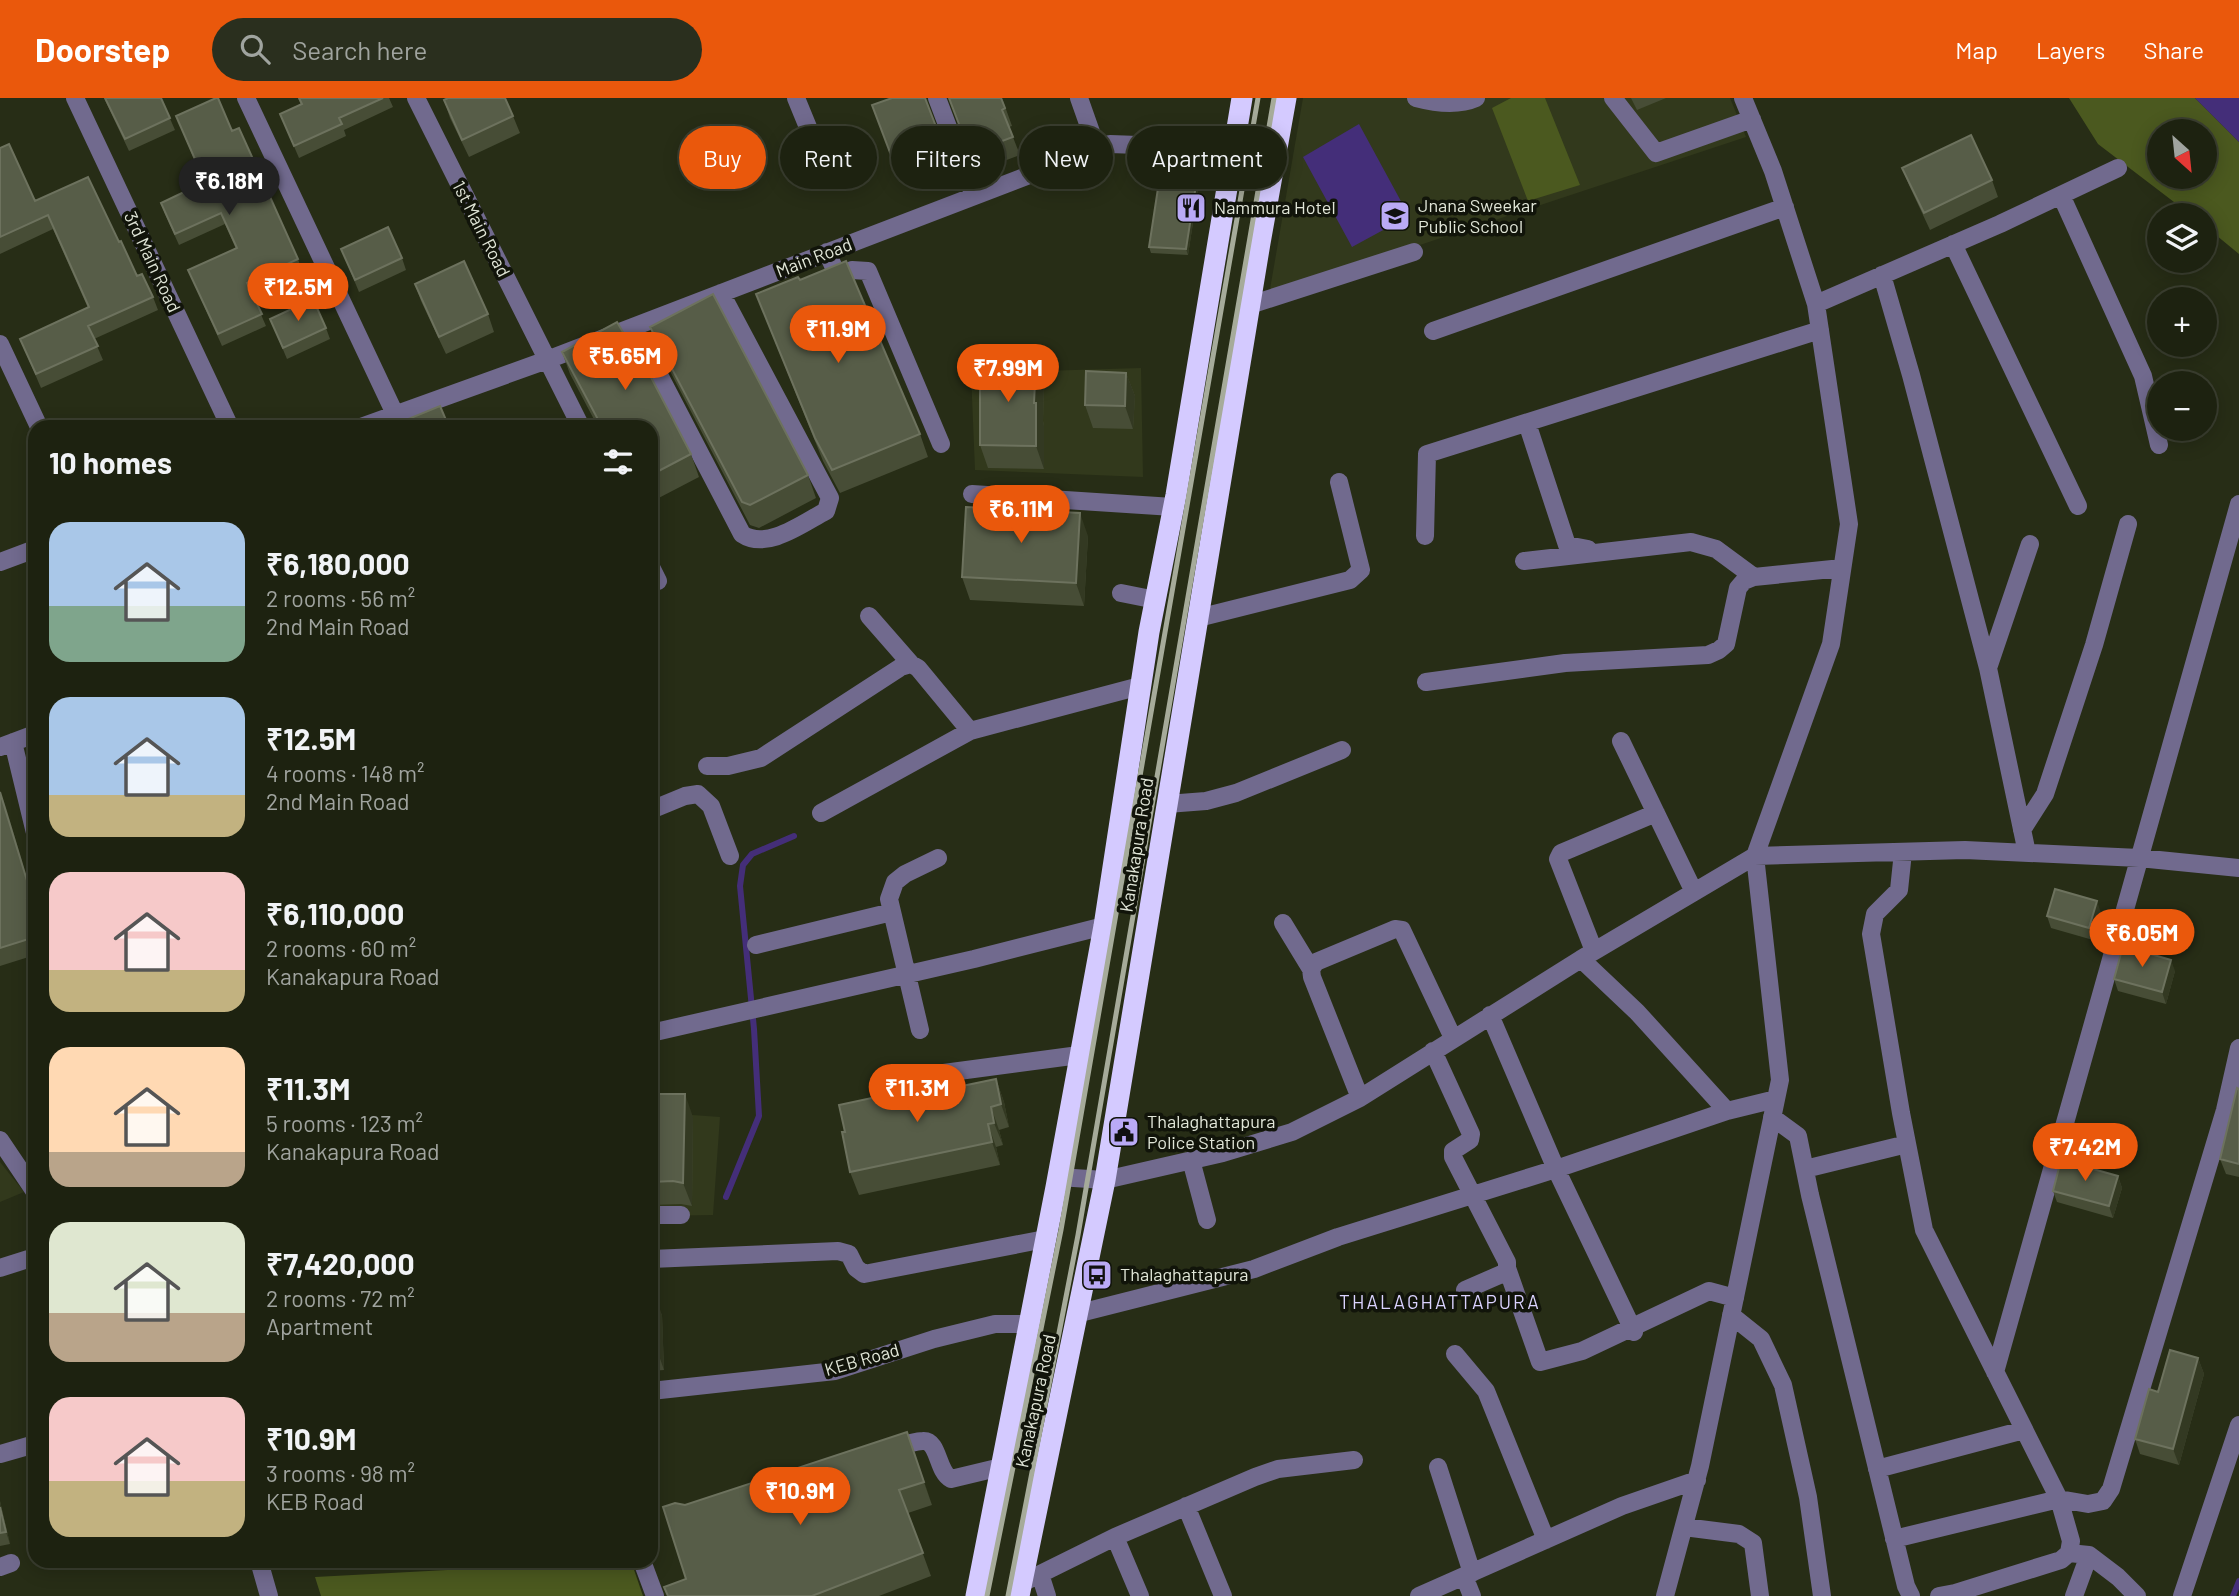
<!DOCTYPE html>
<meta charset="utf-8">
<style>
:root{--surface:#1d2210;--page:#2a2f1e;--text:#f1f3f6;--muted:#a0a49f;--line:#3b3f30;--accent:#ea580c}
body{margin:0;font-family:Barlow,sans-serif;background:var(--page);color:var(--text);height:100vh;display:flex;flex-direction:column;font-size:26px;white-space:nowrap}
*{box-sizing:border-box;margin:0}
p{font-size:23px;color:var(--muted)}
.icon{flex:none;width:38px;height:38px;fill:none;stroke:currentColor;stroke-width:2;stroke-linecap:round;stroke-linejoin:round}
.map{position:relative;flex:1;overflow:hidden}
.drawer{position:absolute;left:28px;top:322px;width:630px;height:1148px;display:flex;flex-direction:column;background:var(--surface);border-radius:21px;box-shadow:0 4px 18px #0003,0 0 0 2px var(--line)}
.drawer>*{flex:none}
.guide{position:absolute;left:679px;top:28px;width:665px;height:63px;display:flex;gap:14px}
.needle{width:46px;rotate:153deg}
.buttons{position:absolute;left:2147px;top:21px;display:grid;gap:14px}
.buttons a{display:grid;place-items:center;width:70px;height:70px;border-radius:50%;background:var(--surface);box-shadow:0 4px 18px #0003,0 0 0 2px var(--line);font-size:35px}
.price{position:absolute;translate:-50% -60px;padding:0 16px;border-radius:24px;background:var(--accent);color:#fff;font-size:23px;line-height:46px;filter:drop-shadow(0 2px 4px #0008)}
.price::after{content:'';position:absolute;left:50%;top:42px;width:21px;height:16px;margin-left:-10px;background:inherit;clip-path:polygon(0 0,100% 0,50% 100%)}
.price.selected{background:#222;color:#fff}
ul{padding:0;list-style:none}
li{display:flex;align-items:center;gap:21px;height:175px;padding:0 21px}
li span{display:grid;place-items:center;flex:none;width:196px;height:140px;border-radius:21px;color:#555}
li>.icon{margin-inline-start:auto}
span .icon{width:84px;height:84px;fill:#fffc;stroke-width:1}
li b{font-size:30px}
h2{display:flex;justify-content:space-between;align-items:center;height:84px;padding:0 21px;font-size:30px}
.chip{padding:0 24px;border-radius:32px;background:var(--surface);box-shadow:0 4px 18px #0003,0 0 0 2px var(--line);font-size:24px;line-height:63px}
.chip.selected{background:var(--accent);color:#fff}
header{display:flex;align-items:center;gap:42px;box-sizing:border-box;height:98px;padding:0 35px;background:var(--accent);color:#fff}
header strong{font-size:33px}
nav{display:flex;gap:38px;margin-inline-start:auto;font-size:24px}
.search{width:490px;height:63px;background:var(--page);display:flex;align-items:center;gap:18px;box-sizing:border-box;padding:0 24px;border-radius:38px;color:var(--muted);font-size:26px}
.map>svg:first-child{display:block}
.built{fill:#32391c}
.green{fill:#4b591f;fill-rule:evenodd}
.water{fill:#442e79}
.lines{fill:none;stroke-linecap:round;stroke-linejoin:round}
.stream{stroke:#442e79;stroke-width:6}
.minor{stroke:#716a8e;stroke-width:18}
.highway{stroke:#d4caff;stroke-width:21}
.rail{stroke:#a6ab9a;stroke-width:5}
.wall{fill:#474d36}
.shaded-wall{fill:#333922}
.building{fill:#575d48;stroke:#6d725e;stroke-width:2}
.labels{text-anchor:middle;stroke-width:7;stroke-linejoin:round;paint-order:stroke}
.poi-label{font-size:18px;fill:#e1e6d8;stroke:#11140a;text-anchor:start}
.street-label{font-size:18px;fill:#e1e6d8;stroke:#11140a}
.neighbourhood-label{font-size:19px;letter-spacing:2px;fill:#dbd3ff;stroke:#11140a}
</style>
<header>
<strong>Doorstep</strong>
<div class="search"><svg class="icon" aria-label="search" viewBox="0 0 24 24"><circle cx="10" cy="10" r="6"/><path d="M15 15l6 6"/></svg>Search here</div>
<nav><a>Map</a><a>Layers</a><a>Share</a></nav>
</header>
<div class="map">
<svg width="2239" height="1498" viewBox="0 0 2239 1498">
<rect width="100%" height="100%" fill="#272d16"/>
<path class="built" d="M1303 0H1730L1746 39 1269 197Z
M1141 270 1143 379 975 372 971 275Z
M651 1014 720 1019 713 1117 651 1118Z
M0 1064 24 1094 0 1104Z"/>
<path class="green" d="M1511 0H1545L1580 87 1528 103 1492 10Z
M2069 0H2195L2239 44V156L2205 128V117H2191L2098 46ZM2160 33H2205V79H2160Z
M545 1463H631L643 1498H321L315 1479 485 1470Z"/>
<path class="water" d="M2195 0H2239V44Z
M1359 26 1409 118 1352 149 1303 59Z"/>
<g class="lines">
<path class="stream" d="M726 1099 759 1018 754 931 740 788 743 767 752 756 794 738
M2233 1498 2239 1483"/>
<path class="minor" d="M75 0 230 329
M246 0 395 316
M416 0 581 329
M796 0 812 39
M937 0 974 98
M1079 0 1097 51
M1416 0C1435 5 1458 8 1476 0
M1613 0 1656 55 1752 21
M2061 97 2143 278 2159 347
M1953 146 2078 408
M827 154 838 179 852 172 868 173 941 346
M1882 177 1911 277 1988 570 2027 755
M1816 206 2000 126 2118 70
M1250 207 1414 154
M634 229 742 436C767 453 803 425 826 413L830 400 721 195
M1433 233 1785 109
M0 246 39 329
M1527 325 1567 447 1588 451
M361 329 547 262 1110 46 1276 52
M972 396 1173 409
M1425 438 1427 356 1820 232
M1524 463 1691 444 1716 451 1754 479
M0 464 35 451
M651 469 658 483
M1121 495 1156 502
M869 518 911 566
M1198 520 1350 482 1361 472 1339 384
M1988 570 2030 446
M1426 584 1565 565 1708 557 1719 552 1726 546 1738 490 1744 483 1754 479 1842 470
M1621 643 1694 794
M13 644 35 735
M0 649 35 636
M707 668H728L761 660 901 569 911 566 918 570 970 633
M1167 706 1206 703 1236 695 1342 652
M651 712 685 698 698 696 711 708 730 758
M821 715 970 633 1140 588
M2022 732 2045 696 2094 547 2128 426
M1903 754 1899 792 1875 816 1871 836 1901 1015 1924 1132 2059 1401 2071 1443 2069 1455 2061 1462 1955 1495 1939 1498
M1283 825 1311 871
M756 847 892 814
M1594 853 1558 761 1561 755 1656 715
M1581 861 1755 758 1831 546 1849 426 1816 206 1773 73 1743 0
M1490 917 1556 1071 1634 1234
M920 932 889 801 895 784 905 776 938 760
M651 935 974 861 1104 828
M1433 953 1471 1036 1470 1042 1453 1053V1059L1507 1164V1170L1504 1175 1465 1192
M906 980 1079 957
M1360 1000 1312 879 1311 871 1316 864 1395 831 1402 832 1453 940
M1772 1019 1798 1038 1810 1097 1906 1488 1911 1498
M0 1042 35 1094
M1191 1062 1207 1122
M1805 1071 1907 1046
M1058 1079 1105 1082 1223 1055 1292 1034 1360 1000 1581 861 1637 914 1727 1013
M651 1117H681
M651 1161 838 1153 849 1156 856 1170 864 1176 1045 1141
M0 1170 28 1161 35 1165
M1507 1170 1540 1264 1582 1253 1709 1193 1735 1200
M1076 1216 1254 1171 1338 1139 1556 1071 1727 1013 1776 1001
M1731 1217 1761 1241 1783 1287 1808 1399 1822 1498
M1455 1256 1486 1293 1546 1442
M1995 1274 2239 406
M651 1293 835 1273 934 1241 995 1226H1029
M890 1353C900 1349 912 1343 923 1343 939 1342 937 1374 951 1381L1001 1369
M0 1356 35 1346
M1438 1369 1472 1475
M1877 1371 2024 1332
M1186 1408 1223 1498
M1684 1429 1739 1436 1753 1445 1760 1498
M1115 1439 1140 1498
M1894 1441 2059 1401 2088 1406 2103 1403 2111 1391 2225 1012 2239 950
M2069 1455 2089 1457 2118 1479 2137 1498
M259 1463 269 1498
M642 1463 655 1498
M0 1469 11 1465
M1040 1476 1047 1498
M1464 1478 1472 1498
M1022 1485 1115 1439 1255 1379 1278 1371 1354 1362
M1419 1498 1622 1408 1697 1382
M1665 1498 1700 1368 1780 982 1755 758 1965 752 2139 760 2239 770
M2074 1498 2089 1457
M2182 1498 2239 1327"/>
<path class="highway" d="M976 1498 1056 1089 1104 828 1149 534 1176 397 1242 0
M1019 1498 1105 1082 1260 145 1286 0"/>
<path class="rail" d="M987 1498 1061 1132 1258 0
M1008 1498 1078 1137 1274 0"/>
</g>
<path class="wall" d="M104 0H161L175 32 129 53Z
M298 0H389L393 9 344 32 346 38 299 60 280 16 301 7Z
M925 0 949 64 900 82 872 7Z
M949 0H1002L1012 28 1009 29 1020 57 977 73Z
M1631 0H1666L1637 12Z
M444 2 513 18 520 35 469 59 450 20Z
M176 18 232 33 298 161 302 173 252 196 266 228 222 248 188 172 236 151 225 126 179 147 165 116 161 105 204 85Z
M0 50 35 103 119 144 137 178 153 199 158 212 94 241 103 262 41 290 20 241 88 210 53 131 0 156Z
M1902 70 1992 82 1998 99 1930 132 1909 87Z
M1201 73 1188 157 1151 155 1149 149Z
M341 151 402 160 406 172 359 194Z
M800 182 920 336 928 359 840 395 823 363 756 196Z
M415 186 488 216 494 234 446 256 421 203Z
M270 221 326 230 330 241 287 261Z
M650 229 808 377 816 400 759 430 750 427 659 252Z
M562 254 691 356 699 379 651 404V329H598L570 276Z
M1036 264 1044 287 1043 323 1044 328V371L988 370 980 347Z
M1126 275 1135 298 1133 331 1093 330 1085 307Z
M1088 438 1084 508 970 502 962 479Z
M0 694 35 807V816L33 817 35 824V857L0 868Z
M2101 815 2093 842 2051 830 2047 818Z
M2175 873 2166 906 2118 893 2114 881Z
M996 981 1004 1004 1009 1029 999 1032 1003 1047 996 1049 1000 1067 859 1097 850 1074 845 1034 909 999Z
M2239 991V1079L2226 1076 2220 1061Z
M651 996 693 1019 692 1108 681 1106 651 1107Z
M2118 1078 2122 1090 2113 1120 2057 1104 2053 1093Z
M651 1200 662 1217 664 1272 651 1273Z
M2198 1260 2204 1276 2179 1367 2140 1356 2135 1341Z
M651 1305 655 1311 656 1325H651Z
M907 1334 932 1407 908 1415 931 1478 879 1498H667L686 1481 685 1407Z
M0 1403 10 1446 0 1448Z"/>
<path class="shaded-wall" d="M1199 68 1201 73 1188 157 1186 151Z
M1036 264 1044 287 1043 323 1044 328V371L1036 348 1034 305Z
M1126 275 1135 298 1133 331 1125 308Z
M1080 415 1088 438 1084 508 1076 485Z
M0 694 6 709 35 808 32 799Z
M2097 803 2101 815 2093 842 2089 830Z
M2171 862 2175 873 2166 906 2162 894Z
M996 981 1004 1004 1009 1029 1001 1006Z
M685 996 693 1019 692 1108 683 1085Z
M991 1009 999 1032 1003 1047 994 1025Z
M988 1026 996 1049 1000 1067 992 1044Z
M2118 1078 2122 1090 2113 1120 2109 1108Z
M656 1200 662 1217 664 1272 658 1255Z
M2198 1260 2204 1276 2179 1367 2173 1351Z
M653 1305 655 1311 656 1325 653 1319Z
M907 1334 915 1356 932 1407 924 1384Z
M0 1403 10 1446 6 1434 0 1409Z"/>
<path class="building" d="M105 0H161L170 20 125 41Z
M216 0H218L232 33 239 30 298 161 247 185 262 216 218 236 188 172 237 150 221 115 175 136 161 105 205 84 176 18Z
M299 0H383L339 20 342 26 294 48 280 16 302 6Z
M448 0H505L513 18 462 42 444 2Z
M892 0H925L943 47 894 65 872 7Z
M949 0H1001L1005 10 1002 12 1013 39 970 55Z
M1971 37 1992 82 1924 115 1902 70Z
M9 46 35 103 88 79 119 144 121 143 137 178 142 176 153 199 88 228 98 248 36 276 20 241 89 209 48 117 0 139V50Z
M1162 64 1199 68 1186 151 1149 149Z
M388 129 402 160 355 182 341 151Z
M464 163 488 216 439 239 415 186Z
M846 163 920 336 832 372 815 340 756 196 798 179 800 182Z
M713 196 808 377 750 407 742 404 650 229Z
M313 201 326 230 283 250 270 221Z
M617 224 627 241 630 239 691 356 651 377V329H602L562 254Z
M980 263 1036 264 1034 305H1036V348L980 347Z
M1086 273 1126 275 1125 308 1085 307Z
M440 308 449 329H397L396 326Z
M966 409 1080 415 1076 485 962 479Z
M0 694 32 799 27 801 35 826V839L0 850Z
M2055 791 2097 803 2089 830 2047 818Z
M2123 848 2171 862 2162 894 2114 881Z
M996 981 1001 1006 991 1009 994 1025 988 1026 992 1044 850 1074 842 1034H845L839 1007 895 995 909 999Z
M2237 990 2239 991V1066L2220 1061Z
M651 996H685L683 1085 673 1083 651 1084Z
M2061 1062 2118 1078 2109 1108 2053 1093Z
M651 1200H656L658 1255H651Z
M2170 1252 2198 1260 2173 1351 2135 1341 2149 1291 2158 1294Z
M651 1305H653V1319H651Z
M907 1334 924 1384 899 1392 923 1455 812 1498H668L664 1489 686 1481 663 1409 675 1405 685 1407Z
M0 1409 6 1434 0 1435Z"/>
<defs>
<g id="restaurant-square" transform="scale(1.575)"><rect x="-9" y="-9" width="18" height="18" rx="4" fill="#baaaf6" stroke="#11140a"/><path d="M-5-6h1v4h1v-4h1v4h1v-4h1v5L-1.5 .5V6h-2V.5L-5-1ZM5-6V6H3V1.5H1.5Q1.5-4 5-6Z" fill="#111"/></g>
<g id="school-square" transform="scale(1.575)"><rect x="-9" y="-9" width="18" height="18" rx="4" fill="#baaaf6" stroke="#11140a"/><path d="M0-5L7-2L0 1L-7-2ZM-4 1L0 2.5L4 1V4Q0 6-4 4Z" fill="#111"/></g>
<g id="civic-square" transform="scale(1.575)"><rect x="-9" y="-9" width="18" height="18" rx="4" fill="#baaaf6" stroke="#11140a"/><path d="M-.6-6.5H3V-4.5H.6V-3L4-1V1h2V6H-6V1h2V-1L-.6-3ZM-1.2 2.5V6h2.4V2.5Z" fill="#111"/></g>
<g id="bus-square" transform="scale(1.575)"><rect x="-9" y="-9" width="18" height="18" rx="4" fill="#baaaf6" stroke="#11140a"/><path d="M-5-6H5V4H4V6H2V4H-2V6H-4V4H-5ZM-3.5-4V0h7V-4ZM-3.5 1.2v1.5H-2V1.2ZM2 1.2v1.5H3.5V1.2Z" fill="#111"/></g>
</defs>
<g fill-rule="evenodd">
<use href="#restaurant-square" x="1191" y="110"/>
<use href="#school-square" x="1395" y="118"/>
<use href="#civic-square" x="1124" y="1034"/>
<use href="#bus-square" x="1097" y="1177"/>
</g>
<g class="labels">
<g class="poi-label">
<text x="1418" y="114">Jnana Sweekar<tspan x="1418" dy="21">Public School</tspan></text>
<text x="1214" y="116">Nammura Hotel</text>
<text x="1147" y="1030">Thalaghattapura<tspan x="1147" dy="21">Police Station</tspan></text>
<text x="1120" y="1183">Thalaghattapura</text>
</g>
<g class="street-label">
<text transform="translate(481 131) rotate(63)" y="6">1st Main Road</text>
<text transform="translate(814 160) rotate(-21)" y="6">Main Road</text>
<text transform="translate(152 164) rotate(65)" y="6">3rd Main Road</text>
<text transform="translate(1137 747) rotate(-81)" y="6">Kanakapura Road</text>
<text transform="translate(862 1262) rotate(-16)" y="6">KEB Road</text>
<text transform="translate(1036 1303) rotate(-78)" y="6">Kanakapura Road</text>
</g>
<g class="neighbourhood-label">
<text x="1440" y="1211">THALAGHATTAPURA</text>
</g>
</g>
</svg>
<div class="buttons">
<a><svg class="needle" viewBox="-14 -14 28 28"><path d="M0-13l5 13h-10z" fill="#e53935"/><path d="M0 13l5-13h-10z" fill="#a0a49f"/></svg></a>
<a><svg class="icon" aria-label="layers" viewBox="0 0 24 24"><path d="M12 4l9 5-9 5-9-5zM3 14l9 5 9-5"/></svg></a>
<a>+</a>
<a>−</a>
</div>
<b class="price selected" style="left:229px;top:119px">₹6.18M</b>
<b class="price" style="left:298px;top:225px">₹12.5M</b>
<b class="price" style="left:838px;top:267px">₹11.9M</b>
<b class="price" style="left:625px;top:294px">₹5.65M</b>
<b class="price" style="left:1008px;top:306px">₹7.99M</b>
<b class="price" style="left:1021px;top:447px">₹6.11M</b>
<b class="price" style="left:2142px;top:871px">₹6.05M</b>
<b class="price" style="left:917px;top:1026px">₹11.3M</b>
<b class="price" style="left:2085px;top:1085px">₹7.42M</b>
<b class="price" style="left:800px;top:1429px">₹10.9M</b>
<div class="guide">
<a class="chip selected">Buy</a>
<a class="chip">Rent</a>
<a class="chip">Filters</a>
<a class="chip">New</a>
<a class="chip">Apartment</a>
</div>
<section class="drawer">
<h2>10 homes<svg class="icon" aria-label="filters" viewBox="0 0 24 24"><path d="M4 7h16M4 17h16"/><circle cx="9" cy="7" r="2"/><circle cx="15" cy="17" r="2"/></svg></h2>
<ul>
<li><span style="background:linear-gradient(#a9c7e8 60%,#7fa58c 0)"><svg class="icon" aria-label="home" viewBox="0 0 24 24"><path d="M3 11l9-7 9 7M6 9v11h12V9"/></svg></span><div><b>₹6,180,000</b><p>2 rooms · 56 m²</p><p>2nd Main Road</p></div></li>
<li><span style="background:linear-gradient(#a9c7e8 70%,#c2b280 0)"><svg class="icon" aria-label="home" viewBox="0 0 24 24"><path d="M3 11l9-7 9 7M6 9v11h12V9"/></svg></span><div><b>₹12.5M</b><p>4 rooms · 148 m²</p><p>2nd Main Road</p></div></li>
<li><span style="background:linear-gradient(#f6c9c9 70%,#c2b280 0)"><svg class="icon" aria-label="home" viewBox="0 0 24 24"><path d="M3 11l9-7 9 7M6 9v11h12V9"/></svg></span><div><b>₹6,110,000</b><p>2 rooms · 60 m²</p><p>Kanakapura Road</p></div></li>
<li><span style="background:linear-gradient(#ffd9b3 75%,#b9a48a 0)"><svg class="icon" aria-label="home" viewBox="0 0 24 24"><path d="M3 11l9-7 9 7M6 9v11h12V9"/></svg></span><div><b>₹11.3M</b><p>5 rooms · 123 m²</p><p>Kanakapura Road</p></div></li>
<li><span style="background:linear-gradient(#dfe7d0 65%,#b9a48a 0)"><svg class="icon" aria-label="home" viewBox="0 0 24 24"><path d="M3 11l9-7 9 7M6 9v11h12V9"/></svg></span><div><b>₹7,420,000</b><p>2 rooms · 72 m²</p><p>Apartment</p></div></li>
<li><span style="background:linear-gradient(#f6c9c9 60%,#c2b280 0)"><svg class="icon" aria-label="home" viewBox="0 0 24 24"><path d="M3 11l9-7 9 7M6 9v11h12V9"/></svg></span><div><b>₹10.9M</b><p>3 rooms · 98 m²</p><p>KEB Road</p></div></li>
</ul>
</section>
</div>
